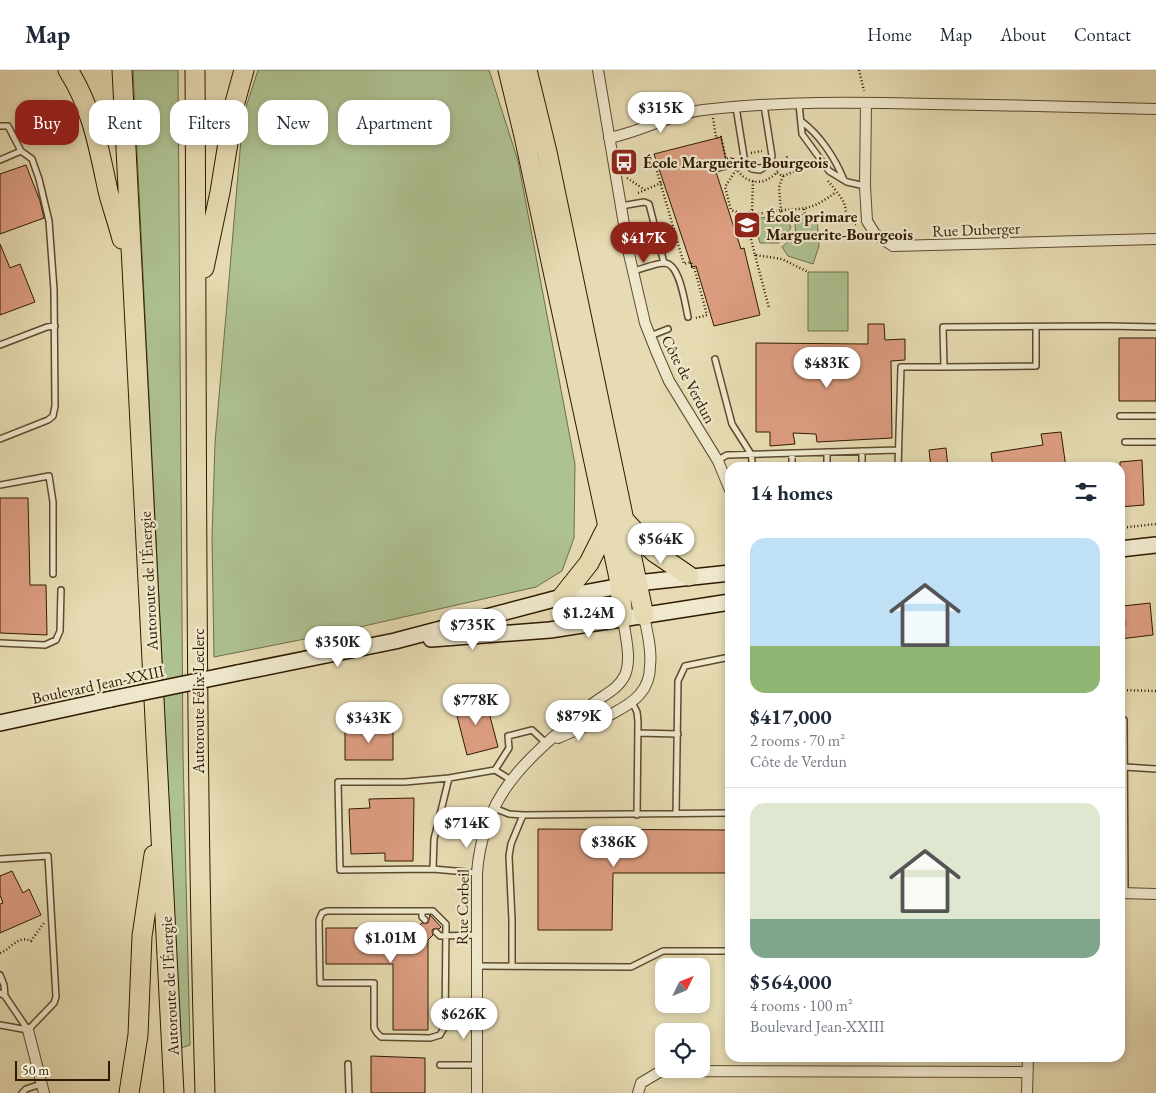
<!DOCTYPE html>
<meta charset="utf-8">
<style>
:root{--surface:#fff;--page:#f2f2f3;--text:#1f2937;--muted:#747a83;--line:#e0e1e3;--accent:#8f2418}
body{margin:0;font-family:"EB Garamond",serif;background:var(--page);color:var(--text);height:100vh;display:flex;flex-direction:column;font-size:19px;white-space:nowrap}
*{box-sizing:border-box;margin:0}
p{font-size:16px;color:var(--muted)}
.icon{flex:none;width:28px;height:28px;fill:none;stroke:currentColor;stroke-width:2;stroke-linecap:round;stroke-linejoin:round}
.map{position:relative;flex:1;overflow:hidden}
.sheet{position:absolute;left:725px;top:392px;width:400px;height:600px;display:flex;flex-direction:column;background:var(--surface);border-radius:15px;box-shadow:0 2px 8px #0003}
.sheet>*{flex:none}
.top-card{position:absolute;left:15px;top:30px;width:475px;height:45px;display:flex;gap:10px}
.needle{width:32px;rotate:47deg}
.controls{position:absolute;left:655px;top:888px;display:grid;gap:10px}
.controls a{display:grid;place-items:center;width:55px;height:55px;border-radius:10px;background:var(--surface);box-shadow:0 2px 8px #0003;font-size:25px}
.scale{position:absolute;left:15px;bottom:12px;width:95px;box-sizing:border-box;padding-left:5px;border:2px solid #2f1a01;border-top:0;font-size:14px;line-height:18px;white-space:nowrap;color:#2f1a01;-webkit-text-stroke:4px #efe8cd;paint-order:stroke}
.price{position:absolute;translate:-50% -42px;padding:0 11px;border-radius:18px;background:#fff;color:#222;font-size:16px;line-height:32px;filter:drop-shadow(0 1px 2px #0008)}
.price::after{content:'';position:absolute;left:50%;top:30px;width:15px;height:11px;margin-left:-8px;background:inherit;clip-path:polygon(0 0,100% 0,50% 100%)}
.price.on{background:var(--accent);color:#fff}
ul{padding:0;list-style:none}
li{display:grid;align-content:center;gap:10px;height:265px;padding:0 25px}
li+li{border-top:1px solid var(--line)}
li span{display:grid;place-items:center;height:155px;border-radius:15px;color:#555}
li>.icon{margin-inline-start:auto}
span .icon{width:90px;height:90px;fill:#fffc;stroke-width:1}
li b{font-size:21px}
h2{display:flex;justify-content:space-between;align-items:center;height:60px;padding:0 25px;font-size:21px}
.pill{padding:0 18px;border-radius:15px;background:var(--surface);box-shadow:0 2px 8px #0003;font-size:18px;line-height:45px}
.pill.on{background:var(--accent);color:#fff}
header{display:flex;align-items:center;gap:30px;box-sizing:border-box;height:70px;padding:0 25px;background:var(--surface);border-bottom:1px solid var(--line)}
header strong{font-size:24px}
nav{display:flex;gap:28px;margin-inline-start:auto;font-size:18px}
.map>svg:first-child{display:block}
.green{fill:#aec191;stroke:#6e6e49}
.building{fill:#dc9c80;stroke:#2f1a01}
.lines{fill:none;stroke-linecap:round;stroke-linejoin:round}
.lane-casing{stroke:#5d4a2d;stroke-width:8}
.street-casing{stroke:#5d4a2d;stroke-width:12}
.secondary-casing{stroke:#2f1a01;stroke-width:18}
.highway-casing{stroke:#2f1a01;stroke-width:21}
.path{stroke:#2f1a01;stroke-width:2.5;stroke-dasharray:1 2.5;stroke-linecap:butt}
.lane{stroke:#efe8cd;stroke-width:5}
.street{stroke:#efe8cd;stroke-width:10}
.secondary{stroke:#efe8cd;stroke-width:15}
.highway{stroke:#e6dbb2;stroke-width:19}
.secondary-bridge-casing{stroke:#2f1a01;stroke-width:18;stroke-linecap:butt}
.secondary-bridge{stroke:#efe8cd;stroke-width:15}
.labels{text-anchor:middle;stroke-width:4.5;stroke-linejoin:round;paint-order:stroke}
.poi-label{font-size:16px;font-weight:bold;fill:#2f1a01;stroke:#efe8cd;text-anchor:start}
.street-label{font-size:16px;fill:#2f1a01;stroke:#efe8cd}
</style>
<header>
<strong>Map</strong>
<nav><a>Home</a><a>Map</a><a>About</a><a>Contact</a></nav>
</header>
<div class="map">
<svg width="1156" height="1023" viewBox="0 0 1156 1023">
<rect width="100%" height="100%" fill="#e6dbb2"/>
<filter id="stains"><feTurbulence type="fractalNoise" baseFrequency=".004" numOctaves="4"/><feColorMatrix values="0 0 0 0 .2 0 0 0 0 .09 0 0 0 0 .02 0 0 0 .5 -.17"/></filter>
<radialGradient id="worn" r=".72"><stop offset=".6" stop-color="#630" stop-opacity="0"/><stop offset="1" stop-color="#630" stop-opacity=".3"/></radialGradient>
<path class="green" d="M133 0H178L183 685 190 975 181 978Z
M258 0H489L518 91 575 394 574 468 562 501 536 517 320 566 214 587 212 467 215 373 243 46Z
M786 144 791 158 779 173H760L755 156 760 148Z
M794 144 817 146 819 176 813 194 788 186 782 177 796 165Z
M808 202H848V261H808Z"/>
<path class="building" d="M721 67 728 99 716 102 741 179 744 178 760 245 714 256 696 196 692 197 654 84Z
M26 95 40 131 44 148 0 164V104Z
M0 174 10 198 20 194 35 232 0 245Z
M868 254H884L885 270 905 269V290L891 291 892 368 817 372 816 364 793 363 795 374 770 376V362H756V273L868 274Z
M1119 268H1156V331H1119Z
M1061 362 1066 398H993L991 383 1043 375 1041 364Z
M946 378 948 398H931L929 380Z
M1142 390 1144 435 1120 437V392Z
M0 428H28L30 515H46L47 565 0 563Z
M1150 533 1153 565 1120 569V556L1125 555 1123 536Z
M485 627 498 677 467 685 454 634Z
M345 657H393V690H345Z
M414 728 413 791H385V783L351 784 349 739 370 738 369 729Z
M538 759 730 760V803H613L612 860H538Z
M12 801 23 823 29 819 41 845 0 863V834L3 833 0 825V806Z
M430 845 441 857 439 859H433L432 861 433 865 428 870V960H393V894H326V858H417L422 853H428Z
M371 986 425 988V1023H371Z"/>
<g class="lines">
<g class="lane-casing">
<path id="lane" d="M799 34 802 64 829 101 847 112 865 116
M736 37 745 93 752 99 760 100 770 93 772 86 764 35
M801 51C820 65 835 88 844 110
M0 56H8L21 81
M0 90 21 81 32 89 39 109 49 151 54 220 55 336 53 346 48 350 0 369
M621 136 644 132 649 134 664 193
M633 201C643 199 655 193 665 193 680 194 685 234 688 247
M650 266 668 259
M0 275 47 257 55 256
M715 289 732 354 751 384 753 398
M944 297 1036 296V257
M1120 346H1156
M1125 372H1156
M862 381V398
M827 382V398
M792 383V398
M718 390 727 385 898 380
M898 398 901 297H944L943 257 1107 256 1156 257
M0 415 49 406 53 432V504
M0 573 45 575 56 570 60 561 61 520
M632 632 637 642 638 652 637 745
M1124 650 1125 823
M638 663 678 664
M1125 697 1156 699
M449 708 434 769 433 799 477 803
M511 710 495 700 509 678 508 666 532 660 546 673
M494 738 509 744 523 745 730 743
M676 744 678 611 685 596 730 587
M0 789 48 786 56 927 54 933 28 960
M433 799 340 800 338 712H405L449 708 495 700
M327 841H433L446 854 445 956 440 965 430 968 381 967 377 963 374 958V913H320L319 850 322 843Z
M422 841V847L425 850
M436 862 440 866 476 865
M477 896 631 897 663 881H730
M512 896V850L509 786 511 774 523 745
M0 905 4 915 5 926
M0 923 5 926 28 960
M0 955 28 960
M348 994 349 1023
M440 995H477
M22 1023 26 1019 41 1014"/>
</g>
<g class="street-casing">
<path id="street" d="M598 0 629 184 645 253 656 281 669 311 718 391 730 420
M866 33 865 116 867 151 875 164 893 176 1156 169
M609 68C641 62 670 44 703 40 779 31 856 32 933 34 1007 35 1082 37 1156 39
M558 668C580 658 625 642 640 624 647 616 650 606 650 596 652 579 647 562 644 546
M1120 823 1156 824
M28 960 44 1023
M477 1023V803C483 720 533 684 591 635 603 625 618 620 625 605 632 588 625 566 623 548
M638 1023 641 1013 661 1001 1027 1002
M1027 1023 1028 988"/>
</g>
<g class="secondary-casing">
<path id="secondary" d="M1120 479 1156 475
M431 569 550 560 730 532
M237 603 395 571 562 527 637 513 730 503
M0 653 111 629"/>
</g>
<g class="highway-casing">
<path id="highway" d="M68 0C92 37 99 79 108 121 112 137 118 153 122 169
M122 0 174 1023
M195 0C197 341 195 682 205 1023
M508 0 524 66 619 508 623 548
M527 0 547 82 644 546
M204 198 220 122 234 36 244 0
M626 452 654 482 689 506
M562 527 589 493 607 457
M129 1023 138 965 142 866 154 785"/>
</g>
<path class="path" d="M859 0 864 21
M713 48 716 68 721 67 726 89 733 88
M751 83 762 81
M733 88C736 108 757 120 774 105 781 99 780 93 788 86
M654 91 684 194 691 192 692 197H694L707 245 696 248
M736 100 725 117 731 140 745 145
M777 103 783 106 805 97 812 92
M783 106 779 117 781 140C809 139 814 138 836 122
M627 108 645 120
M753 111 752 141 745 145 755 185 782 189 808 202
M828 111C833 117 839 124 843 131 848 139 843 151 856 154
M638 123 661 113H664
M804 139 805 145
M752 141 757 144 781 140 782 145
M755 185 769 238
M1120 458 1156 454
M1120 620 1156 621
M0 883C12 879 16 865 31 871L44 853"/>
<use href="#lane" class="lane"/>
<use href="#street" class="street"/>
<use href="#secondary" class="secondary"/>
<use href="#highway" class="highway"/>
<g class="secondary-bridge-casing">
<path id="secondary-bridge" d="M111 629 237 603"/>
</g>
<use href="#secondary-bridge" class="secondary-bridge"/>
</g>
<defs>
<g id="bus-square" transform="scale(1.4375)"><rect x="-9" y="-9" width="18" height="18" rx="4" fill="#8f2418" stroke="#efe8cd"/><path d="M-5-6H5V4H4V6H2V4H-2V6H-4V4H-5ZM-3.5-4V0h7V-4ZM-3.5 1.2v1.5H-2V1.2ZM2 1.2v1.5H3.5V1.2Z" fill="#fff"/></g>
<g id="school-square" transform="scale(1.4375)"><rect x="-9" y="-9" width="18" height="18" rx="4" fill="#8f2418" stroke="#efe8cd"/><path d="M0-5L7-2L0 1L-7-2ZM-4 1L0 2.5L4 1V4Q0 6-4 4Z" fill="#fff"/></g>
</defs>
<g fill-rule="evenodd">
<use href="#bus-square" x="624" y="92"/>
<use href="#school-square" x="747" y="155"/>
</g>
<g class="labels">
<g class="poi-label">
<text x="643" y="98">École Marguerite-Bourgeois</text>
<text x="766" y="152">École primare<tspan x="766" dy="18">Marguerite-Bourgeois</tspan></text>
</g>
<g class="street-label">
<text transform="translate(976 159) rotate(-2)" y="6">Rue Duberger</text>
<text transform="translate(689 309) rotate(62)" y="6">Côte de Verdun</text>
<text transform="translate(148 511) rotate(-93)" y="6">Autoroute de l'Énergie</text>
<text transform="translate(98 614) rotate(-12)" y="6">Boulevard Jean-XXIII</text>
<text transform="translate(198 631) rotate(-90)" y="6">Autoroute Félix-Leclerc</text>
<text transform="translate(462 837) rotate(-89)" y="6">Rue Corbeil</text>
<text transform="translate(169 916) rotate(-93)" y="6">Autoroute de l'Énergie</text>
</g>
</g>
<rect width="100%" height="100%" filter="url(#stains)"/>
<rect width="100%" height="100%" fill="url(#worn)"/>
</svg>
<div class="controls">
<a><svg class="needle" viewBox="-14 -14 28 28"><path d="M0-13l5 13h-10z" fill="#e53935"/><path d="M0 13l5-13h-10z" fill="#747a83"/></svg></a>
<a><svg class="icon" aria-label="locate" viewBox="0 0 24 24"><circle cx="12" cy="12" r="6"/><path d="M12 2v4M12 18v4M2 12h4M18 12h4"/></svg></a>
</div>
<div class="scale">50 m</div>
<b class="price" style="left:661px;top:64px">$315K</b>
<b class="price on" style="left:644px;top:194px">$417K</b>
<b class="price" style="left:827px;top:319px">$483K</b>
<b class="price" style="left:661px;top:495px">$564K</b>
<b class="price" style="left:589px;top:569px">$1.24M</b>
<b class="price" style="left:473px;top:581px">$735K</b>
<b class="price" style="left:338px;top:598px">$350K</b>
<b class="price" style="left:476px;top:656px">$778K</b>
<b class="price" style="left:579px;top:672px">$879K</b>
<b class="price" style="left:369px;top:674px">$343K</b>
<b class="price" style="left:467px;top:779px">$714K</b>
<b class="price" style="left:614px;top:798px">$386K</b>
<b class="price" style="left:391px;top:894px">$1.01M</b>
<b class="price" style="left:464px;top:970px">$626K</b>
<div class="top-card">
<a class="pill on">Buy</a>
<a class="pill">Rent</a>
<a class="pill">Filters</a>
<a class="pill">New</a>
<a class="pill">Apartment</a>
</div>
<section class="sheet">
<h2>14 homes<svg class="icon" aria-label="filters" viewBox="0 0 24 24"><path d="M4 7h16M4 17h16"/><circle cx="9" cy="7" r="2"/><circle cx="15" cy="17" r="2"/></svg></h2>
<ul>
<li><span style="background:linear-gradient(#bfe0f5 70%,#8fb573 0)"><svg class="icon" aria-label="home" viewBox="0 0 24 24"><path d="M3 11l9-7 9 7M6 9v11h12V9"/></svg></span><div><b>$417,000</b><p>2 rooms · 70 m²</p><p>Côte de Verdun</p></div></li>
<li><span style="background:linear-gradient(#dfe7d0 75%,#7fa58c 0)"><svg class="icon" aria-label="home" viewBox="0 0 24 24"><path d="M3 11l9-7 9 7M6 9v11h12V9"/></svg></span><div><b>$564,000</b><p>4 rooms · 100 m²</p><p>Boulevard Jean-XXIII</p></div></li>
</ul>
</section>
</div>
